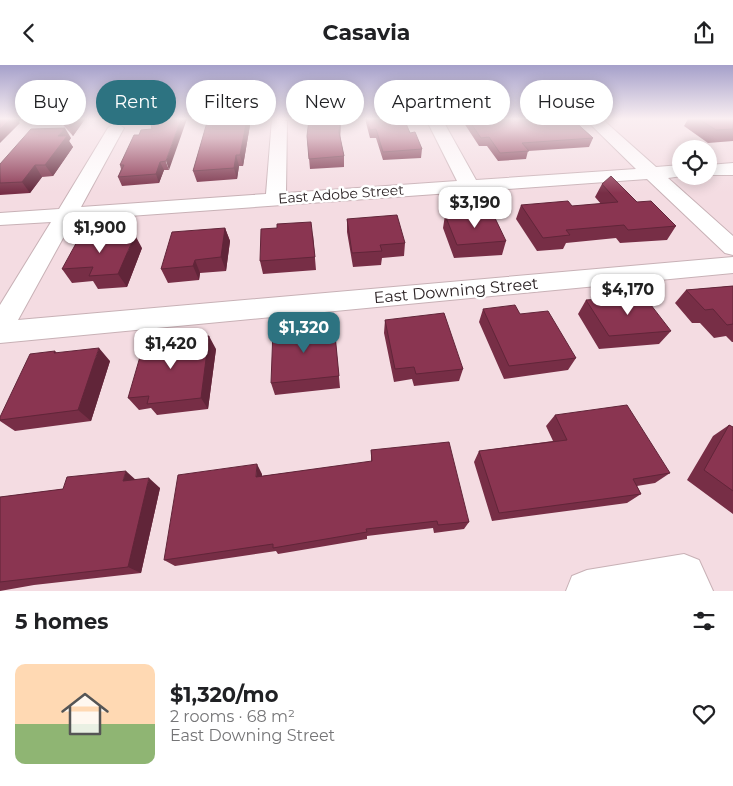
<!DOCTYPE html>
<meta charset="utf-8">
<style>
:root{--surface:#fff;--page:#f2f2f2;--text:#202124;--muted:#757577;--line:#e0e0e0;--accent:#2d7381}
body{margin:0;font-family:Montserrat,sans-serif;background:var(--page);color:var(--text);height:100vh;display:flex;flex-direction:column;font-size:19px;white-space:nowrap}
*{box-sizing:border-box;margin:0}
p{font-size:16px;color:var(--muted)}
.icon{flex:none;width:28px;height:28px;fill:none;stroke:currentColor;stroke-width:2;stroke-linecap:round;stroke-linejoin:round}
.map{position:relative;height:526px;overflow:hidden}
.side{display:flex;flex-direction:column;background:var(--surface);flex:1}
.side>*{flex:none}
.banner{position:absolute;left:15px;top:15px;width:704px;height:45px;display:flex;gap:10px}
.fabs{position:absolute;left:672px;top:75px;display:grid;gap:10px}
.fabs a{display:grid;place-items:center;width:45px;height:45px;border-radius:50%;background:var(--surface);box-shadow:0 2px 12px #0003;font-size:25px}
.price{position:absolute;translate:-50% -42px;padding:0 11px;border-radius:10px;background:#fff;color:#222;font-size:16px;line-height:32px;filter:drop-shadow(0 1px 2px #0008)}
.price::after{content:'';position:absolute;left:50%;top:30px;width:15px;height:11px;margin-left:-8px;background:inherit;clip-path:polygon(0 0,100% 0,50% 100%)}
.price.on{background:var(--accent);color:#fff}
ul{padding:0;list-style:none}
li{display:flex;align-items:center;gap:15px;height:125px;padding:0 15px}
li+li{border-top:1px solid var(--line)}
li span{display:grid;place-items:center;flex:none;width:140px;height:100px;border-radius:10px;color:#555}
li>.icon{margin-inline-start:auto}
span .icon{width:60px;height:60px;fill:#fffc;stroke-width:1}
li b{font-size:21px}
h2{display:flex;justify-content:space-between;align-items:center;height:60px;padding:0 15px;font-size:21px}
.pill{padding:0 18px;border-radius:22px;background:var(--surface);box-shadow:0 2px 12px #0003;font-size:18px;line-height:45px}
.pill.on{background:var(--accent);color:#fff}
header{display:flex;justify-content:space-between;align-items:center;height:65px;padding:0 15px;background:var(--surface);font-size:22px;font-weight:700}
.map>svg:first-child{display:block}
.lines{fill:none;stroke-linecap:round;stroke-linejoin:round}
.minor-casing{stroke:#c8b1b6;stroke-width:2}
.minor{fill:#fff;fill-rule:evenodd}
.wall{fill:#772e46}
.shaded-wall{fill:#612539}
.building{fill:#8a3551;stroke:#612539}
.labels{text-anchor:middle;stroke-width:5;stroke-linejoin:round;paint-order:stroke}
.far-street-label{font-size:14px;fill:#2c2325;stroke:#fff}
.street-label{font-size:16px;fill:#2c2325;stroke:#fff}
</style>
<header><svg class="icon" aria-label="back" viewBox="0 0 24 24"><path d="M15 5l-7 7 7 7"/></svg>Casavia<svg class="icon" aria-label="share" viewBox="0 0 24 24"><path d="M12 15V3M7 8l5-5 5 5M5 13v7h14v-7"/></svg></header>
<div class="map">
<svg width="733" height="526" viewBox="0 0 733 526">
<rect width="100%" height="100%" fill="#f4dce2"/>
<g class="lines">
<g class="minor-casing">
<path id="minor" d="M272 54 287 56 286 128 457 116 426 54H442L476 115 636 104 585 54H602L656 102 681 100 682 111 668 113 733 171V190L725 188 647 114 73 155 18 255 733 192V208L0 278V240L51 157 0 160V148L59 144 108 63 116 58 124 63 81 142 266 129Z
M733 98V110H709V100Z
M684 489 699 495 713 526H566L572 511 587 505Z"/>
</g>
<use href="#minor" class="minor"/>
</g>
<path class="wall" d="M58 54H85L73 71Z
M150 54 169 105H164L159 118 122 121 118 112 121 104 120 100 139 70 152 64Z
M208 54H251L243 101H239L237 114 197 117 193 106Z
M309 54H341L340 71 344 91V102L310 104 307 71Z
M365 54H404L410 68 422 84 421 93 383 95 376 73H370Z
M465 54H572L593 73 589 82 528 86 526 94 498 96 487 81H479L464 58Z
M688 54H733V76L708 78 684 61Z
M71 73 69 76 73 82 53 111 42 112 30 128 0 130V99Z
M602 119 637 137 676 161 667 175 620 178 616 173 566 178 563 184 537 186 516 154 521 140 572 141 601 139 595 132Z
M445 150 486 151 506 176 502 190 454 193 443 163Z
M347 154 405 178 404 191 382 193 381 200 353 202 347 167Z
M225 163 230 176 226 206 200 208 199 215 168 218 161 204Z
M277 163 313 170 316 205 263 209 260 196Z
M142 183 127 222 98 224 93 216 72 218 62 204Z
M733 221V277H732L726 271 714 273 700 258H692L675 238 686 225Z
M586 235 671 266 659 279 599 284 578 249Z
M483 244 576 293 568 305 504 314 479 257Z
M385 255 463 304 459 316 414 321 412 314 394 317 384 268Z
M334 259 340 323 275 330 271 318Z
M216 284 208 344 157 350 151 343 139 345 128 333Z
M55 286 57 288 110 296 91 356 15 366 0 356V352Z
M555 350 670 408 655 418 637 421 641 429 627 438 492 456 474 397 479 386 553 376 546 361Z
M729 360 733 362V449L687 415 713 371Z
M371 385 469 457 464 464 434 468 433 463 367 471V474L278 489 276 486 175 501 164 495 262 409V411L371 397Z
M136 415 160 423 141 508 34 520 0 526V432Z"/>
<path class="shaded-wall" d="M10 54H21L19 57 20 58 0 78V64Z
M75 54H85L73 71 69 62Z
M181 54H187L169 105 166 96Z
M247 54H251L243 101 240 90Z
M340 54H341L340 77 339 67Z
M65 63 71 73 69 76 73 82 53 111 45 100 58 71Z
M236 90 239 101 237 114 234 103Z
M160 97 164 105 159 118 156 109Z
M35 100 42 112 30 128 22 117Z
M225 163 230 176 226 206 221 192Z
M135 170 142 183 127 222 118 209Z
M195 195 200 208 199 215 193 201Z
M209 271 216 284 208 344 201 333Z
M99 283 110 296 91 356 78 345Z
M257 399 262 409V421L256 412Z
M126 406 137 416H123Z
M149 413 160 423 141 508 128 502Z"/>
<path class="building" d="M0 54H10L0 64Z
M61 54H75L69 62Z
M150 54H181L166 96 160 97 156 109 118 112 124 100H120L134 70H139L141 65 152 64Z
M208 54H247L240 90H236L234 103 193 106Z
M309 54H340L339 67 344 91 309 94 307 71Z
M367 54H404L410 68 415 67 422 84 383 87 376 64 370 65Z
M468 54H572L593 73 522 78 529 86 500 88 489 72 481 73Z
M699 54H733V64L716 65Z
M65 63 58 71H67L45 100H35L22 117 0 118V99L31 64Z
M611 111 637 137 651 136 676 161 628 165 624 160 566 165 570 170 543 173 521 140 568 136 572 141 618 137 602 119Z
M484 148 486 151H494L506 176 457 180 445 150Z
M397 150 405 178 380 180 382 186 352 188 347 154Z
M311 157 315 192 260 196 261 164 277 163V159Z
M225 163 221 192 195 195 193 201 161 204 172 167Z
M135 170 118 209 89 211 93 202 62 204 79 173Z
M733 221V259L727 260 713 244 705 245 686 225Z
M644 231 671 266 609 271 586 235Z
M515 240 520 249 548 246 576 293 509 301 483 244Z
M444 248 463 304 416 309 414 302 395 304 385 255Z
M334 259 339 311 271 318 273 265Z
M209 271 201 333 147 339 149 331 128 333 144 278Z
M99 283 78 345 0 355V352L30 289 55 286 54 288Z
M627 340 670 408 633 414 641 429 499 448 479 386 567 375 555 350Z
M729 360 733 362V426L704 405Z
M449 377 469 457 438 460 437 456 366 464 367 467 273 483V479L164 495 178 410 257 399 256 412 372 396 371 385Z
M126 406 123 416 149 413 128 502 0 517V432L63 424 67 412Z"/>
<linearGradient id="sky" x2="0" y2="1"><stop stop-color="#a5a0ca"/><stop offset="0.42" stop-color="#faeff2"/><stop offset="1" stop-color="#faeff2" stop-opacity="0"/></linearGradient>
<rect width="733" height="128" fill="url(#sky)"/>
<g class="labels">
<g class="far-street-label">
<text transform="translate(341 129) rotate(-4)" y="5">East Adobe Street</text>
</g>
<g class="street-label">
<text transform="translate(456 225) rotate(-5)" y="6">East Downing Street</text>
</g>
</g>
</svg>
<div class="fabs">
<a><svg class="icon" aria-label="locate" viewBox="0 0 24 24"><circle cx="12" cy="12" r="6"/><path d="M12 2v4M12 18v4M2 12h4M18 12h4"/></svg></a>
</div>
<b class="price" style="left:475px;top:164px">$3,190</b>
<b class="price" style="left:100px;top:189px">$1,900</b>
<b class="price" style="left:628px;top:251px">$4,170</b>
<b class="price on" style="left:304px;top:289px">$1,320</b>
<b class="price" style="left:171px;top:305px">$1,420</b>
<div class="banner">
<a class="pill">Buy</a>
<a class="pill on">Rent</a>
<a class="pill">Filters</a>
<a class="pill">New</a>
<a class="pill">Apartment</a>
<a class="pill">House</a>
</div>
</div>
<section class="side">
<h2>5 homes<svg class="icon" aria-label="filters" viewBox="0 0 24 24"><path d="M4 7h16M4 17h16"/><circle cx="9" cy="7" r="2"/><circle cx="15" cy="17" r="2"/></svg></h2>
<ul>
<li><span style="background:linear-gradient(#ffd9b3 60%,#8fb573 0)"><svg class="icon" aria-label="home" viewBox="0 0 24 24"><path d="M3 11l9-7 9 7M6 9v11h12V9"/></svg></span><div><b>$1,320/mo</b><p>2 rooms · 68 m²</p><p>East Downing Street</p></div><svg class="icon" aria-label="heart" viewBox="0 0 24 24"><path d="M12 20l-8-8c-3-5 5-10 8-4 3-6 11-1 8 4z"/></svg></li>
</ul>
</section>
